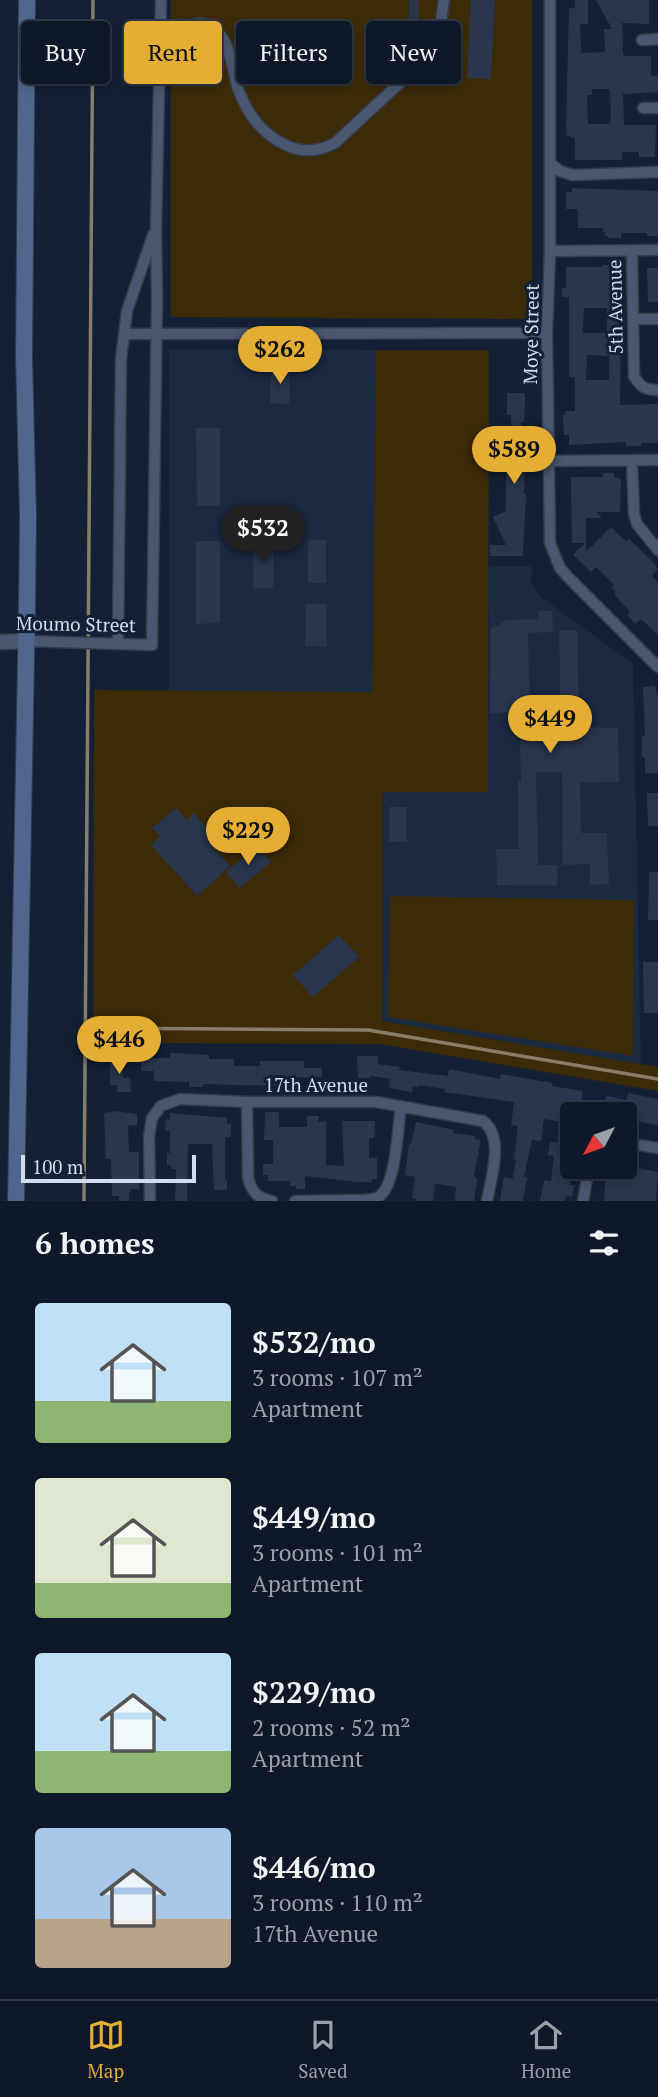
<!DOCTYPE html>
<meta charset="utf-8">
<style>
:root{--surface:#0f1828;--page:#1d2534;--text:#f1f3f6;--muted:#9ba0a8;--line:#2f3745;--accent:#e4ae35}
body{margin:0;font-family:"PT Serif",serif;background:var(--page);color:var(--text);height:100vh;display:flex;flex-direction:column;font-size:26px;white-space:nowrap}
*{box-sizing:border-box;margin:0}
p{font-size:23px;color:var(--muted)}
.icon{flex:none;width:38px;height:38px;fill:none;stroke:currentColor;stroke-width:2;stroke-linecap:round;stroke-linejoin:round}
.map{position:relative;height:1201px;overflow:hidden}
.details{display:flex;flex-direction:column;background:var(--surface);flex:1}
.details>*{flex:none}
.guide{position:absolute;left:21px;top:21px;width:616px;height:63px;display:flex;gap:14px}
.needle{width:46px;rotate:229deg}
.controls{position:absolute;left:560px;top:1102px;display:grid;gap:14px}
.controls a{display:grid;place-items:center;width:77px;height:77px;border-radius:7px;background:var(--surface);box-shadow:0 4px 10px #0003,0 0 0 2px var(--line);font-size:35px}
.scale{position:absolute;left:21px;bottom:18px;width:175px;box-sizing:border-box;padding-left:7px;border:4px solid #d3dcea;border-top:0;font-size:19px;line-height:24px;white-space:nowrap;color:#d3dcea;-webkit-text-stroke:5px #142035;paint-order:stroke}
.price{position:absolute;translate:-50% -60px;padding:0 16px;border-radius:24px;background:var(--accent);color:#111;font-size:23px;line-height:46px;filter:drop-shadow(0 2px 4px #0008)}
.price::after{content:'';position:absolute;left:50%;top:42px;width:21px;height:16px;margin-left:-10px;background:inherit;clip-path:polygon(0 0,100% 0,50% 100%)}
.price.selected{background:#222;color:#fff}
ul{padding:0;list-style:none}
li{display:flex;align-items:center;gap:21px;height:175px;padding:0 35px}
li span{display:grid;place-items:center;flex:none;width:196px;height:140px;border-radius:7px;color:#555}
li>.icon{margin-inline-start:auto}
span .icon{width:84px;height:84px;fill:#fffc;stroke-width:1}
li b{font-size:30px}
h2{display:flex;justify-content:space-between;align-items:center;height:84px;padding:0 35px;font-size:30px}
.tag{padding:0 24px;border-radius:7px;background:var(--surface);box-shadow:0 4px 10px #0003,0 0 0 2px var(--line);font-size:24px;line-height:63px}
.tag.selected{background:var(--accent);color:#111}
.tab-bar{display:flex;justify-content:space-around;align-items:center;height:98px;border-top:2px solid var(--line);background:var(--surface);font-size:19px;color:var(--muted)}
.tab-bar a{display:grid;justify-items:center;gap:4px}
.tab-bar .selected{color:var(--accent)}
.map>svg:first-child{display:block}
.built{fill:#1a2a43}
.green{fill:#3b2b07}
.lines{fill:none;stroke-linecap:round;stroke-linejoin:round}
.stream{stroke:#877e69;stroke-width:3.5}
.building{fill:#29364d;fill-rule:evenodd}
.minor-casing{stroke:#343c4d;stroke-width:13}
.tertiary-casing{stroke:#343c4d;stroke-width:17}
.secondary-casing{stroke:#343c4d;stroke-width:18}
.minor{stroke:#495870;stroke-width:10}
.tertiary{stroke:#495870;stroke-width:14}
.secondary{stroke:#4f678e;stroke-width:16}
.labels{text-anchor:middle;stroke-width:6;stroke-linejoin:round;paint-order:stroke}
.street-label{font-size:19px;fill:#d3dcea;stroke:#142035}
</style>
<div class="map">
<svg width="658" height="1201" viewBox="0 0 658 1201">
<rect width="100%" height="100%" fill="#142035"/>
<path class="built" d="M169 349 376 350 372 692 169 691Z
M489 566H532L531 583 540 596 633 664 641 1064 382 1021 383 791H488Z"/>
<path class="green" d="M171 0H532V319L171 317Z
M376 350H489L488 792H383L382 1021 658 1067V1091L379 1044 93 1043 94 690 372 692Z
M390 896 634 900 633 1056 388 1017Z"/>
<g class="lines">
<path class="stream" d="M86 1028 368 1030 658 1079
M84 1201 93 0"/>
</g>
<path class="building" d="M409 0H418L419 55H408Z
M471 0H495L491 79 467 78Z
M575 0H588V24H580L581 53 605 52 604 29H612L596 0H649V24L622 23 623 54 625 56H651V76H658V92L623 94 624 125H656L655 157H639V152H622V160H575V138L566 135V122L569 8H575ZM592 89H610L611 121H609V124H588L587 95H592Z
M572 188 658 191V236H647V233H621V238H608V236H605V232H603V228H578V209H566V192H572Z
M602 265H615V275H618V301H621L620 405 658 404V443H641V446H626V442L569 445V435H564L563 415H565V411H575V377H569V297H562V288H566V267H602ZM584 308H607V333H583ZM587 355 609 356V380H586Z
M647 268H658V302H648Z
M271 368H290L289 404 270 403Z
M507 393H524L525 396 524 422H521V457H525L524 494H526L523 556H490V545H506L493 517 506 511V473H509L508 434H512L511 415H507Z
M196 428H220V506H197Z
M603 473H614V477L621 479 620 512H596L602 518H586V552L611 527 626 541 629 539 651 560 658 569 652 576 658 582V635L641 619 635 624 627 615 630 612 614 594 616 592 611 588 614 585 596 567 591 572 573 555 585 543H572L571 477H603Z
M308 540H326V583H308Z
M196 541H220V623L196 624Z
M253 541 274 542 273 588H253Z
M305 604H327V647L305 646Z
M538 611H552L553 632 528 633 530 726 561 725 559 630H577L579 727 618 728 619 782 580 783 581 833H607L609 884 590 885V864L563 865 562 772H536L538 865H557V886L497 885 496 849H519L518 781H521L519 712 490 713 491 629 507 620 539 619Z
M655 686 658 697V773L645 774V757H642V736H645L643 687Z
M647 793H658V826H648Z
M389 807H407V842H389Z
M176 808 187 820 194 813 220 843 214 848 230 866 197 896 151 845 160 837 152 828Z
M257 846 271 862 240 888 226 872Z
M649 872H658V920H648Z
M339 935 359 957 313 997 293 975Z
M643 962H658V1013H644Z
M170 1053 209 1055V1059H234V1066H260V1061H304V1068H322V1077L278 1078V1086L203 1084V1087H189V1082L154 1081V1071H141V1058H170Z
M357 1056H378V1064L400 1067 399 1070 448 1076 449 1069 500 1079 501 1074 552 1083V1086L583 1091 581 1104 575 1103 572 1115V1151L569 1173H572L570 1185H574L572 1197 567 1196 564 1201H540L544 1180 551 1181 554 1156 548 1155 550 1142 559 1143 562 1122 544 1119 541 1141 532 1140 524 1177H527L523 1201H500L504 1177 513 1179 516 1160H514L518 1126 511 1125 514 1102 444 1092 445 1089 419 1085V1087L413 1086 412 1092 389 1088 390 1079 370 1076V1078H358Z
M110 1059H123V1078H130L131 1092H117V1085H110Z
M628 1093 658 1099V1125L630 1120V1115H604L606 1096 627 1100Z
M114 1111 137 1114V1125L128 1126 129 1152H139V1189H130L129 1201H119V1196H112L111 1159H106L104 1113Z
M265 1112H279V1127H307V1116H319L318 1122 326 1121V1165L344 1166 342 1121H375L374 1138H369V1158H377V1179H372V1182H359L305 1176V1189H296V1186H290V1181H268V1175H263V1164H273V1140H264Z
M170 1113 227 1118V1124H231V1137H225V1179L227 1180V1190H214L212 1144H188L187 1201H175L176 1169H171V1165H167V1153H170V1131H165L166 1119 170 1120Z
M416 1122 454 1130 453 1133 475 1136V1139L481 1140 474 1175 477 1180 474 1201H455L456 1187 438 1184H435L433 1201H416V1199L412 1198 415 1177 405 1175 409 1144H411Z
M629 1162 638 1164 637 1167 642 1169 658 1172 656 1201H604L606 1167H627Z"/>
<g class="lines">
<g class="minor-casing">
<path id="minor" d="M550 0V251L547 333 550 543 560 568 567 576 658 667
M161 39C174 33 192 19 207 25 231 35 231 65 237 86 246 112 262 135 288 146 304 153 320 151 335 143L431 54 439 36 444 0
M642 40 658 39
M643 108H658
M550 163 560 171 572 175 658 172
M632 250 634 376C640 387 646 390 658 390
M550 251 658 250
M634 319H658
M125 334 547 333
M548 461 658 460
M632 461 634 514 637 524 658 550
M26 641 152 645 157 300 156 227 161 0
M118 644 121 359 127 311 153 235
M247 1102 248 1177C251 1192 258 1198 272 1201
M625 1143 658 1148
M150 1201 149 1136 152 1118 161 1106 180 1099 247 1102H376L483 1121C505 1138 491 1177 487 1201
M295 1201 365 1200C371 1199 377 1199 381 1195 396 1182 398 1127 401 1106
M583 1201 589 1167"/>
</g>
<g class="tertiary-casing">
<path id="tertiary" d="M0 642 26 641"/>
</g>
<g class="secondary-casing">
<path id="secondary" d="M16 1201 27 604 28 516 24 358 27 0"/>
</g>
<use href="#minor" class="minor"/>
<use href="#tertiary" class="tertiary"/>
<use href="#secondary" class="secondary"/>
</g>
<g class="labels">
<g class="street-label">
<text transform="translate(615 307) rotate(-91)" y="7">5th Avenue</text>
<text transform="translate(531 334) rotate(-89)" y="7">Moye Street</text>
<text transform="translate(76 624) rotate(1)" y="7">Moumo Street</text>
<text x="316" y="1092">17th Avenue</text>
</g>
</g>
</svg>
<div class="controls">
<a><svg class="needle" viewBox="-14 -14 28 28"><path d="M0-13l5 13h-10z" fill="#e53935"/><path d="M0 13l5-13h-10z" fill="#9ba0a8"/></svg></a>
</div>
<div class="scale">100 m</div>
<b class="price" style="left:280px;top:386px">$262</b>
<b class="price" style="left:514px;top:486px">$589</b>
<b class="price selected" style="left:263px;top:565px">$532</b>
<b class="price" style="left:550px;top:755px">$449</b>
<b class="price" style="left:248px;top:867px">$229</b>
<b class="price" style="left:119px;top:1076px">$446</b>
<div class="guide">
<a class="tag">Buy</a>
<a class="tag selected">Rent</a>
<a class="tag">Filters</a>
<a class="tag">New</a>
</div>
</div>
<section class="details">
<h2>6 homes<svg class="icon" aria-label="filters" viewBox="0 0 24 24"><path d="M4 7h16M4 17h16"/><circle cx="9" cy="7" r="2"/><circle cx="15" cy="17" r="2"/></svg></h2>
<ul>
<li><span style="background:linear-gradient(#bfe0f5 70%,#8fb573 0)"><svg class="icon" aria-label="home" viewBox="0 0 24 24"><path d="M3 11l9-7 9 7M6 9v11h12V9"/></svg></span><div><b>$532/mo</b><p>3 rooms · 107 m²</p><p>Apartment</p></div></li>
<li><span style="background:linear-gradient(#dfe7d0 75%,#8fb573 0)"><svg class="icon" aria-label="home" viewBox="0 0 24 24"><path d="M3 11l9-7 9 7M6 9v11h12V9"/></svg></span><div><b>$449/mo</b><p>3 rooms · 101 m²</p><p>Apartment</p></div></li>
<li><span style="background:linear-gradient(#bfe0f5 70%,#8fb573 0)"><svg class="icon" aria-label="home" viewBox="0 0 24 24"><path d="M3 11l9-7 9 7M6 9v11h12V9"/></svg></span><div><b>$229/mo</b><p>2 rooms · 52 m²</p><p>Apartment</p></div></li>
<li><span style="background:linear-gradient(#a9c7e8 65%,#b9a48a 0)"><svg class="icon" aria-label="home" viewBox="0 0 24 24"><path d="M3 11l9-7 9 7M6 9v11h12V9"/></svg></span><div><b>$446/mo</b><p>3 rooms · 110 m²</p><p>17th Avenue</p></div></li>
</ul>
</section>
<nav class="tab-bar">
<a class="selected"><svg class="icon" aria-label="map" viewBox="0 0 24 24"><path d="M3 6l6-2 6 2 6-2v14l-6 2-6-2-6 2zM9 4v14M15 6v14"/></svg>Map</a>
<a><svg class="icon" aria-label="saved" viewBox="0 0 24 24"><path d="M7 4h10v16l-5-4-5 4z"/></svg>Saved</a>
<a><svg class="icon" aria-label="home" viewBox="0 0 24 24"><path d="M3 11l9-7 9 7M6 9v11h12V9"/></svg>Home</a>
</nav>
